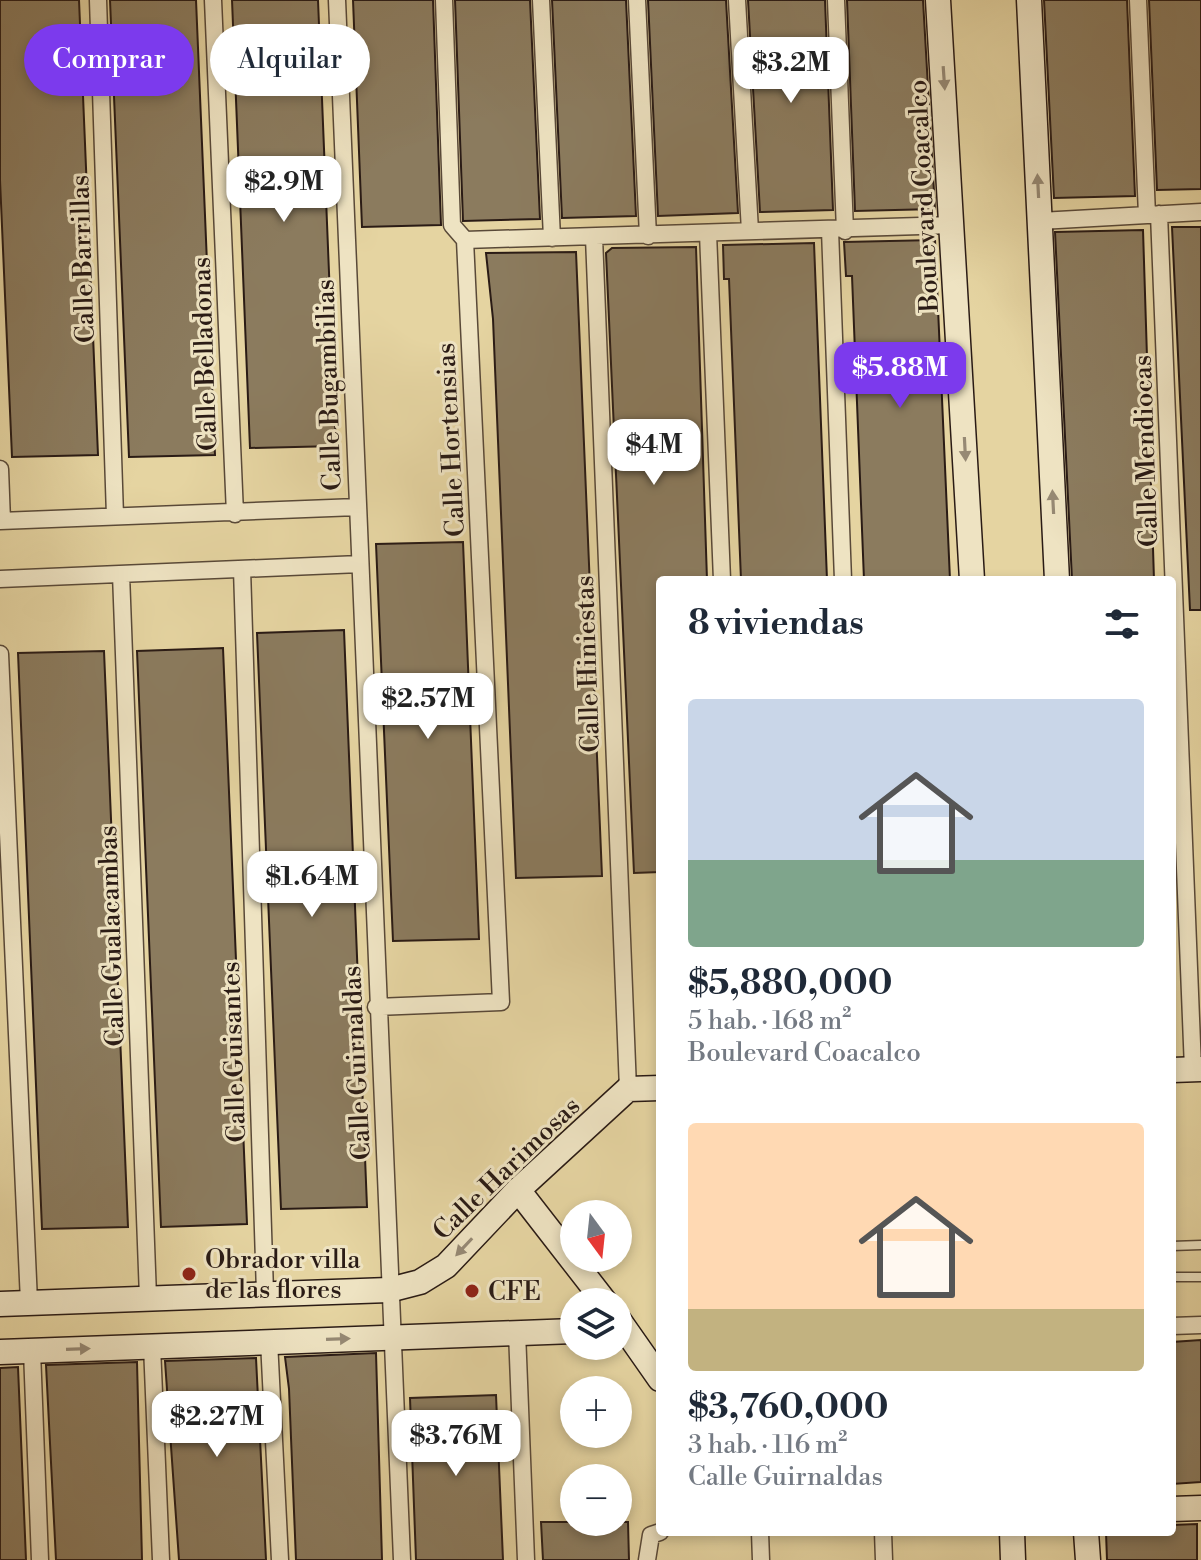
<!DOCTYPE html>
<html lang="es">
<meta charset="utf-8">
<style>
:root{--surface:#fff;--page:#f6f6f7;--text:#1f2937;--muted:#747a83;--accent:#7c3aed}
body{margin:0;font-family:"Libre Bodoni",serif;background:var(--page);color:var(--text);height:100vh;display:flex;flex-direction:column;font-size:30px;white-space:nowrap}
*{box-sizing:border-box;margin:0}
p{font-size:26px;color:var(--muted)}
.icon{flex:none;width:44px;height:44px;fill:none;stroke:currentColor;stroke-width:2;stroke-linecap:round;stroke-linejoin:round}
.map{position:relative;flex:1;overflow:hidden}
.sheet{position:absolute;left:656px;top:576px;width:520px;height:960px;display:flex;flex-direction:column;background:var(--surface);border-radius:8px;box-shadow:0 4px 12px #0003}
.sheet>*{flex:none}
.top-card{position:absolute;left:24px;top:24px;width:512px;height:72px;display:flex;gap:16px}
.needle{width:52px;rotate:165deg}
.fabs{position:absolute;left:560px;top:1200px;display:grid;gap:16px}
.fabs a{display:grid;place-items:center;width:72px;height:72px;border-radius:50%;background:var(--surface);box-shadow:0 4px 12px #0003;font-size:40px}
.price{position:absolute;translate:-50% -68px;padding:0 18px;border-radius:16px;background:#fff;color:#222;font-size:26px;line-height:52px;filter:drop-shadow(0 2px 4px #0008)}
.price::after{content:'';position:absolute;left:50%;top:48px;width:24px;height:18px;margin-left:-12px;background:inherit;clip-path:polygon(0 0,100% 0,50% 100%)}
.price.active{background:var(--accent);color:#fff}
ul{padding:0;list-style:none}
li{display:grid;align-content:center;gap:16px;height:424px;padding:0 32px}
li span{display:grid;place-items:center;height:248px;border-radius:8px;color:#555}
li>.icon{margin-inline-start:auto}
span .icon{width:144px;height:144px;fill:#fffc;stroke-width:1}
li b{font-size:34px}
h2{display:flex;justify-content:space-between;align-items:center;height:96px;padding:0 32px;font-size:34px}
.chip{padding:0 28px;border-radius:36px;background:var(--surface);box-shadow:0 4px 12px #0003;font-size:28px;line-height:72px}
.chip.active{background:var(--accent);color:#fff}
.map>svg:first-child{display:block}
.building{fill:#8b7b5e;stroke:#2a1b15;stroke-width:2}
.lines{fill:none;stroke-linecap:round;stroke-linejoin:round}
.lane-casing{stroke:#594938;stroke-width:11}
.street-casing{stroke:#594938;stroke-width:19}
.secondary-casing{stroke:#2a1b15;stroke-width:27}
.lane{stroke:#eee3c2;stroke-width:8}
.street{stroke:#eee3c2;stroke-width:16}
.secondary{stroke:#eee3c2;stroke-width:24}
.oneway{fill:#968974}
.poi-dot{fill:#8f2418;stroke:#eee3c2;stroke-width:3}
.labels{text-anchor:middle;stroke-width:6;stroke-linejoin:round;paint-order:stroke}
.street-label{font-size:26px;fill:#2a1b15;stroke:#eee3c2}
.poi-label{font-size:26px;fill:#2a1b15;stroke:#eee3c2;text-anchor:start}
</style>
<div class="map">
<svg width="1201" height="1560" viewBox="0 0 1201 1560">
<rect width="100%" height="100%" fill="#e5d4a1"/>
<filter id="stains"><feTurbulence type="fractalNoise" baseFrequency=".0025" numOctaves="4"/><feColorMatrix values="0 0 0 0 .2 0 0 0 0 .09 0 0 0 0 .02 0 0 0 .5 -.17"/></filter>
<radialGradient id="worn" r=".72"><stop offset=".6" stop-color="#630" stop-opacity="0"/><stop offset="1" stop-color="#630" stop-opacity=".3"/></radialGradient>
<path class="building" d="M0 0H79L98 455 12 457 0 180Z
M110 0H196L215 455 129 457Z
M232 0H318L336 446 250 448Z
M353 0H433L441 225 362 227Z
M455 0H530L540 219 463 221Z
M552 0H626L636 216 562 218Z
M648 0H726L738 213 658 216Z
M748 0H825L833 210 760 212Z
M847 0H923L935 209 855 211Z
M1044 0H1127L1135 196 1054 198Z
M1149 0H1201V189L1157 190Z
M1172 227H1201V610H1190Z
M1143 230 1154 580H1072L1055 232Z
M935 240 950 580H864L852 276H846L844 242Z
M814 243 827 580H741L729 279H724L723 245Z
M696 247 707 580H660V872L634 873 606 253 612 248Z
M576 252 602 876 516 878 493 319 486 253Z
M463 542 479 939 393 941 376 544Z
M344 630 367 1207 281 1209 257 633Z
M223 648 247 1224 161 1227 137 651Z
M104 651 128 1227 42 1229 18 653Z
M1201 1340V1482L1172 1484V1342Z
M376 1353 382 1560H296L289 1389 285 1357Z
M256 1358 266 1560H179L165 1361Z
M137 1362 142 1560H56L46 1365Z
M18 1367 26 1560H0V1368Z
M496 1395 503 1560H416L410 1398Z
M541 1522H628L629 1560H543Z
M1197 1524V1560H1107L1106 1532H1172V1525Z"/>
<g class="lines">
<g class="lane-casing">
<path id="lane" d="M1172 1246 1201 1245
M1172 1277H1201"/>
</g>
<g class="street-casing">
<path id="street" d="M98 0 115 516
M213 0 235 514
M337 0 402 1560
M444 0 452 225 465 240
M541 0 552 238
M637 0 648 236
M737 0 750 231
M836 0 845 231
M1138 0 1147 215
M1159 214 1193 1069
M1040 221 1201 212
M830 230 843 580
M708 233 722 580
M594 237 628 1089
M465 240 953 225
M0 469 2 521
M0 521 357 507
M242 569 265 1293
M121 574 148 1297
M0 579 360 564
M0 654 29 1302
M376 1007 501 1002 465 240
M1172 1326 1201 1325
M517 1332 526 1560
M269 1341 280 1560
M152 1346 161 1560
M32 1351 40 1560
M760 1532 761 1560
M883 1532 884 1560
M647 1560 651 1535 660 1532"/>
</g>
<g class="secondary-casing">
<path id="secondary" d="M938 0 972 580
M1029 0 1057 580
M1172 1070 1201 1069
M518 1190 605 1302
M0 1304 389 1290 420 1282 446 1266 518 1190 628 1089 660 1088
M618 1319 660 1379
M0 1352 574 1331
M1172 1509 1201 1508
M1012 1532 1013 1560
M1086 1532 1088 1560"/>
</g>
<use href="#lane" class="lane"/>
<use href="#street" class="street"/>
<use href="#secondary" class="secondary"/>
</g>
<defs><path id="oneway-solid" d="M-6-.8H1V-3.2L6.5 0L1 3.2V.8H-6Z" transform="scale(2)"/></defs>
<g class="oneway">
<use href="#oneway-solid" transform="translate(944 78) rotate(86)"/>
<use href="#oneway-solid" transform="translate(1038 186) rotate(-93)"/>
<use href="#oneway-solid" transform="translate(965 449) rotate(87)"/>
<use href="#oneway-solid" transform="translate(1053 502) rotate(-93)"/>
<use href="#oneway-solid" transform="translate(464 1247) rotate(133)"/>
<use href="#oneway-solid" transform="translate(338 1339) rotate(-2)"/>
<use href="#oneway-solid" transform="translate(78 1349) rotate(-2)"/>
</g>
<g class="poi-dot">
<circle cx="189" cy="1274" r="8"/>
<circle cx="472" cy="1291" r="8"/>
</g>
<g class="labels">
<g class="street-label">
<text transform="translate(923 196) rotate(-93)" y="9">Boulevard Coacalco</text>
<text transform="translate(82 259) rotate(-92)" y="9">Calle Barrillas</text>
<text transform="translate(204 354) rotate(-92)" y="9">Calle Belladonas</text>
<text transform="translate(328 385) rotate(-92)" y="9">Calle Bugambilias</text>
<text transform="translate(450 440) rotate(-93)" y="9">Calle Hortensias</text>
<text transform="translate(1145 451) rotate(-92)" y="9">Calle Mendiocas</text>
<text transform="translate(587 664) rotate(-92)" y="9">Calle Hiniestas</text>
<text transform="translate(111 936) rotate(-92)" y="9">Calle Gualacambas</text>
<text transform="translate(233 1052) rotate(-92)" y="9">Calle Guisantes</text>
<text transform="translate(356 1063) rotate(-93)" y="9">Calle Guirnaldas</text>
<text transform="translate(506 1168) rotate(-44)" y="9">Calle Harimosas</text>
</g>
<g class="poi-label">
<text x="205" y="1268">Obrador villa<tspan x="205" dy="30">de las flores</tspan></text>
<text x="488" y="1300">CFE</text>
</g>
</g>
<rect width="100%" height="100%" filter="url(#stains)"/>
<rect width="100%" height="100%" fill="url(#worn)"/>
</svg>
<div class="fabs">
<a><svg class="needle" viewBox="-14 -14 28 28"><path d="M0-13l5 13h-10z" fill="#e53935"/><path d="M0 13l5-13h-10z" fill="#747a83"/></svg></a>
<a><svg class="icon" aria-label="layers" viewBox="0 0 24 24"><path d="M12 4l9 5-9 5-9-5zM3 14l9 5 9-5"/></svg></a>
<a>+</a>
<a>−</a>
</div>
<b class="price" style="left:791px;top:105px">$3.2M</b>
<b class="price" style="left:284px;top:224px">$2.9M</b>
<b class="price active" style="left:900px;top:410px">$5.88M</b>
<b class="price" style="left:654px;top:487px">$4M</b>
<b class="price" style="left:428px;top:741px">$2.57M</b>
<b class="price" style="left:312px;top:919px">$1.64M</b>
<b class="price" style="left:217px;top:1459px">$2.27M</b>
<b class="price" style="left:456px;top:1478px">$3.76M</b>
<div class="top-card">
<a class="chip active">Comprar</a>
<a class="chip">Alquilar</a>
</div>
<section class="sheet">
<h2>8 viviendas<svg class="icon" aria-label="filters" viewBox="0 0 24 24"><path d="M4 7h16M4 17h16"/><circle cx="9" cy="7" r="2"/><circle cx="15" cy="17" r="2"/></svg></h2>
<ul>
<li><span style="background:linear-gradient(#c9d6e8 65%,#7fa58c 0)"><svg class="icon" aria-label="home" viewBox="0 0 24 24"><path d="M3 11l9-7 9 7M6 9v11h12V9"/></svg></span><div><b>$5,880,000</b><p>5 hab. · 168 m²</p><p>Boulevard Coacalco</p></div></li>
<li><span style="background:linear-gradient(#ffd9b3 75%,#c2b280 0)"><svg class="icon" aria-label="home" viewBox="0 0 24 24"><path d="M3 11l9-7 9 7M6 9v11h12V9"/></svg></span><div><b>$3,760,000</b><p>3 hab. · 116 m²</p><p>Calle Guirnaldas</p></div></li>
</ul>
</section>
</div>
